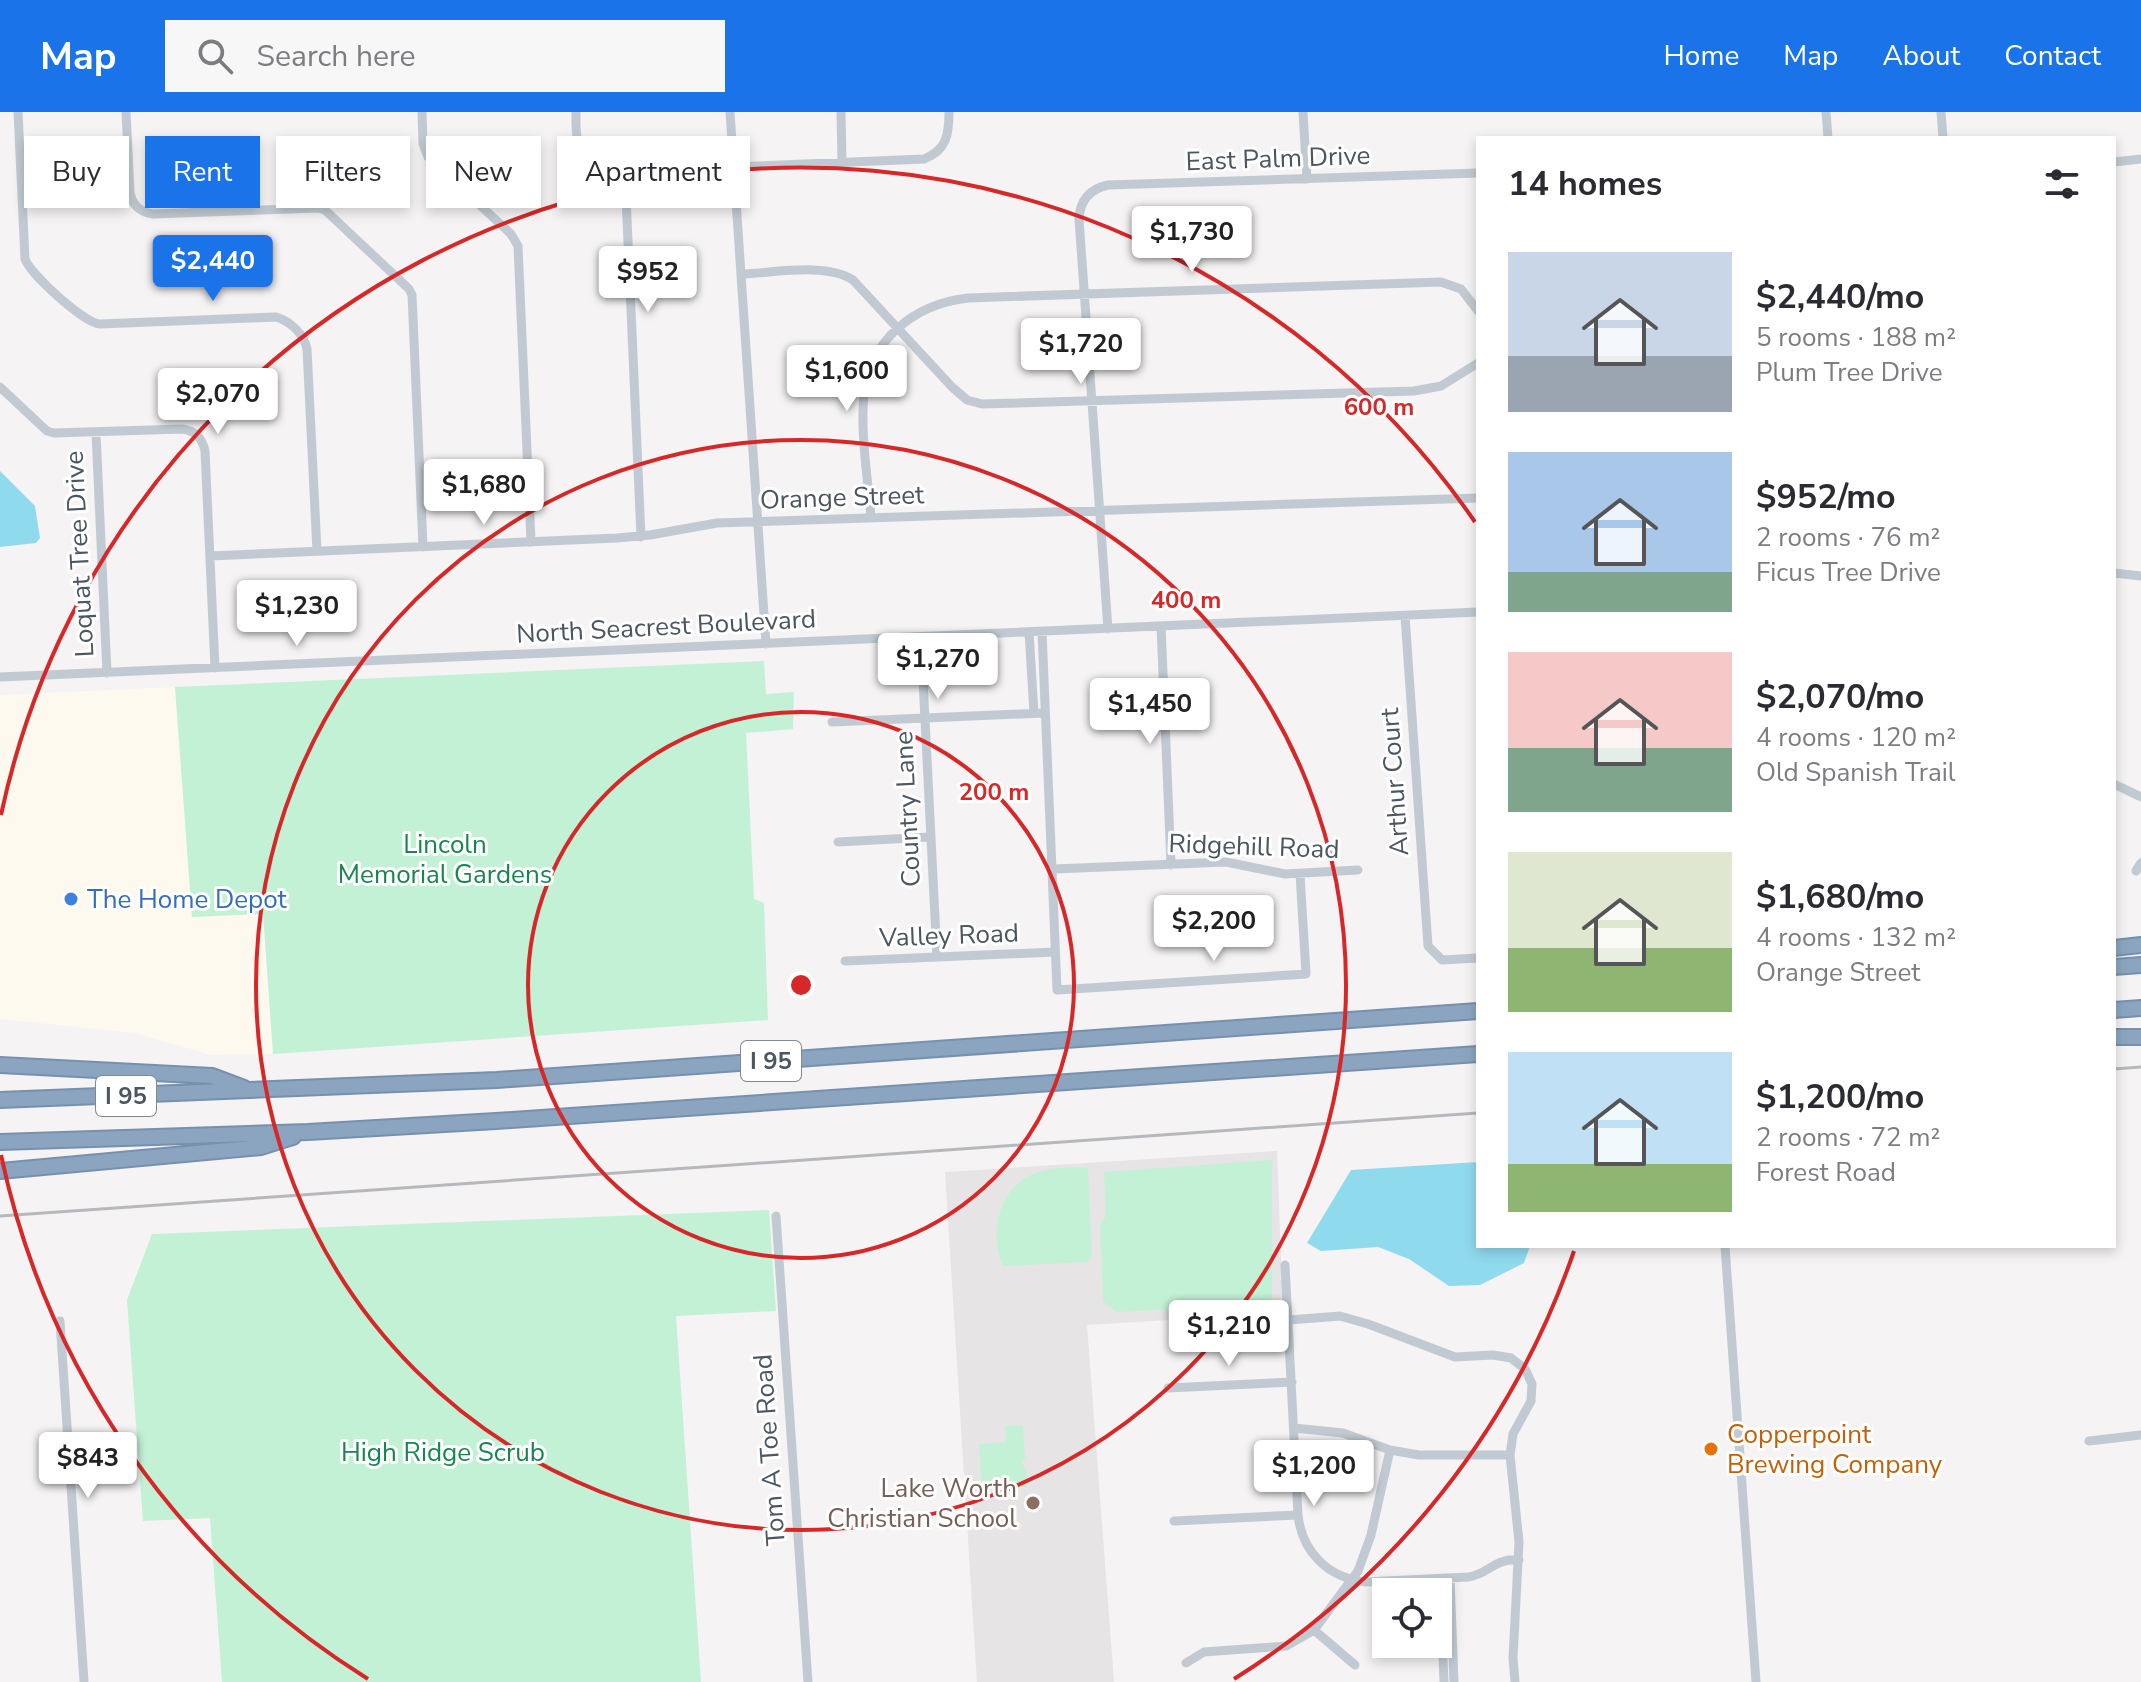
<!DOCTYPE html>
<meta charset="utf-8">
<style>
:root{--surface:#fff;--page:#f7f7f7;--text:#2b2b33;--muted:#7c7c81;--accent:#1a73e8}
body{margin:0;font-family:"Nunito Sans",sans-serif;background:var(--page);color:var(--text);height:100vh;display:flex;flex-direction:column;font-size:30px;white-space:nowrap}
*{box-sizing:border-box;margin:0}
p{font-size:26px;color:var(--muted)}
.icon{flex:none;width:44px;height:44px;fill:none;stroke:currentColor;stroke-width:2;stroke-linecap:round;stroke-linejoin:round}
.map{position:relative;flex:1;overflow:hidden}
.panel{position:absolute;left:1476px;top:24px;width:640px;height:1112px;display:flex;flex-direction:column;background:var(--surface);border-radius:0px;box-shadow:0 4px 12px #0003}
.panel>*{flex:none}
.top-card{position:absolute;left:24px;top:24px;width:760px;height:72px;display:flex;gap:16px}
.tools{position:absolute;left:1372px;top:1466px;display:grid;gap:16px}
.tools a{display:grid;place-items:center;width:80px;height:80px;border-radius:0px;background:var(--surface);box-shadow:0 4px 12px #0003;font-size:40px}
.price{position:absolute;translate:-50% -68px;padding:0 18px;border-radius:8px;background:#fff;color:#222;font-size:26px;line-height:52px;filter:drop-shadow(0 2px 4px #0008)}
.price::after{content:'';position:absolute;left:50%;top:48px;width:24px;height:18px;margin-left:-12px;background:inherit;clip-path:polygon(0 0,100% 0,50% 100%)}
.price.on{background:var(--accent);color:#fff}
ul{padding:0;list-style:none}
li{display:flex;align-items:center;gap:24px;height:200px;padding:0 32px}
li span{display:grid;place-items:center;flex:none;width:224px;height:160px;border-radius:0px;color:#555}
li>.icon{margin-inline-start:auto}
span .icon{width:96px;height:96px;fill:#fffc;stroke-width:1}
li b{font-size:34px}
h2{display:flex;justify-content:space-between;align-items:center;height:96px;padding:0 32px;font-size:34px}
.tag{padding:0 28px;border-radius:0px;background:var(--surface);box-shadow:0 4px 12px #0003;font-size:28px;line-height:72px}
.tag.on{background:var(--accent);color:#fff}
header{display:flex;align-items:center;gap:48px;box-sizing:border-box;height:112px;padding:0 40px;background:var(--accent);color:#fff}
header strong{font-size:38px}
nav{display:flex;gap:44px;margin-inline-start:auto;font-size:28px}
.search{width:560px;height:72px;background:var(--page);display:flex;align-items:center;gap:20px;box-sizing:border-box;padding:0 28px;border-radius:0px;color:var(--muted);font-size:30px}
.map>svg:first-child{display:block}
.commercial{fill:#fdf9ef}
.education{fill:#e6e4e5}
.green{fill:#c3f1d5}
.water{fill:#90daee}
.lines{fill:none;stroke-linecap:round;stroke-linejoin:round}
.highway-casing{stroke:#7690ad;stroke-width:18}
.minor{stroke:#c1cad2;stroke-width:9}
.highway{stroke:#8ba5c1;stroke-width:14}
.rail{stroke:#b5b8bd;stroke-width:3}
.ring{fill:none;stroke:#d62828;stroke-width:4}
.shop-dot{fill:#3f7fe0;stroke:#fff;stroke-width:3}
.food-dot{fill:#e8710a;stroke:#fff;stroke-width:3}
.education-dot{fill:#8d6e63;stroke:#fff;stroke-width:3}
.labels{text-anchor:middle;stroke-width:6;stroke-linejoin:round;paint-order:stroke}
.shield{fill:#fff;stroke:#808990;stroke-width:2}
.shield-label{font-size:24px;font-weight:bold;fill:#4a5661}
.street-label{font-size:26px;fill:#4a5661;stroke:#fff}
.park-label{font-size:26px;fill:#17864f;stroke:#fff}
.shop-label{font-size:26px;fill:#366cbe;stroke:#fff;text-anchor:start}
.food-label{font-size:26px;fill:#c56008;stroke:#fff;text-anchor:start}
.education-label{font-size:26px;fill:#785e54;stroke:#fff;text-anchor:end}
.centre{fill:#d62828;stroke:#fff;stroke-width:4}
.ring-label{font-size:24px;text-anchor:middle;font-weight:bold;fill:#d62828;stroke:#fff;stroke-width:6;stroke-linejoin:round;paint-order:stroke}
</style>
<header>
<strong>Map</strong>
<div class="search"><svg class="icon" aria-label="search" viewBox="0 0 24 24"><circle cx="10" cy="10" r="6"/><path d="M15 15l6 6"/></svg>Search here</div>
<nav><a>Home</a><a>Map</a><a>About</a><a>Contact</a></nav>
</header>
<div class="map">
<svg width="2141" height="1570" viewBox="0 0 2141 1570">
<rect width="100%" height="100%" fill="#f5f3f3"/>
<path class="commercial" d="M175 575 192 805 263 802 273 942 211 943 135 921 0 907V583Z"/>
<path class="education" d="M1277 1039 1283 1201 1087 1213 1114 1570H977L945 1060Z"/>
<path class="green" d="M764 549 766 582 794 580 793 617 746 621 754 787 764 791 768 908 273 942 263 802 192 805 175 575Z
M1272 1048V1187L1269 1192 1116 1200 1103 1189 1100 1113 1106 1104 1104 1060Z
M1088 1055 1092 1144 1087 1150 1003 1154C988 1120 999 1073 1038 1060 1053 1055 1072 1056 1088 1055Z
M769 1098 776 1199 676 1204 701 1570H222L210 1406 143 1409 127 1188 152 1122Z
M1023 1313 1025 1347 1021 1350 1026 1358 1027 1375 982 1378 979 1332 1006 1330 1005 1314Z"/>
<path class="water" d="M0 359 35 394 40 426 36 431 0 435Z
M1478 1050V1134H1530L1524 1151 1480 1173 1449 1174 1409 1147 1378 1135 1321 1139 1307 1131 1351 1058Z"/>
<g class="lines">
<g class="highway-casing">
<path id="highway" d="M2114 836 2141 833
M2114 855 2141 853
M2114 898 2141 896
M2114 925H2141
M0 953 212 964 244 976
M0 988 497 968 1478 899
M0 1030 308 1020 496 1009 1478 942
M0 1059 261 1035 293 1025"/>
</g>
<path class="minor" d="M18 0 25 147C31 163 84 211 100 212L276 205C290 209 304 222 307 237L317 439
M126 0 130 80C132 93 140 100 153 102L318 96 325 98 409 177 412 183 423 435
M422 0 423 32 428 45 511 122 518 134 531 430
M576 0C576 10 575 23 579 32 587 54 617 62 626 84L641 425
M730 0 766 532
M841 0 842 50
M1303 0 1307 67
M1826 0 1828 26
M1941 0 1943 26
M2114 50 2141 47
M734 55 924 47C947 38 949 22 949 0
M742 162C773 161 826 150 853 168L952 275 967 288 982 292 1414 279 1441 274 1478 251
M0 275 47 319 54 321 182 317C196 319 202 326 205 339L215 556
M96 321 107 561
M871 406C868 366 860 322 864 282 870 227 915 192 968 186L1441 170 1461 177 1478 199
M210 444 617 426 650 423 717 411 1478 386
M2114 461 2141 464
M1405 504 1428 834 1442 848 1478 846
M1161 514 1171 753
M1108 517 1079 107C1080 88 1090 77 1108 73L1478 61
M1029 520 1034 601
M1042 520 1057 878 1306 862 1300 762
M922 548 937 845
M0 565 1478 500
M832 610 1044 601
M2114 672 2141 685
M838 730 930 725
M1054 757 1226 750 1285 762 1358 758
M2136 759 2141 751
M845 849 1055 840
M776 1104 808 1570
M1725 1134 1756 1570
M1285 1153 1298 1403C1302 1440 1328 1466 1366 1470L1468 1465C1490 1462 1493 1446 1519 1448
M1289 1208 1340 1204 1368 1212 1455 1245 1493 1243 1511 1246 1525 1257 1532 1272 1531 1289 1513 1322 1510 1343 1519 1430 1513 1546 1515 1570
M60 1209 84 1570
M1168 1276 1292 1270
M1294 1316 1343 1321 1390 1338 1419 1343H1510
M2089 1329 2141 1323
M1174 1409 1298 1403
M1450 1467 1454 1570
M1440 1468 1444 1570
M1314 1518 1355 1553
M1186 1551 1204 1540 1286 1534 1314 1518 1358 1459 1371 1423 1390 1338"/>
<use href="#highway" class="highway"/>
<path class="rail" d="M2114 957 2141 955
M0 1104 1478 1001"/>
</g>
<g class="ring">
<circle cx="801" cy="873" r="273"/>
<circle cx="801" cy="873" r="545"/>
<path d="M1574 1139A818 818 0 0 1 1234 1567M368 1567A818 818 0 0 1 1 1043M1 703A818 818 0 0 1 1475 410"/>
</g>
<circle class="shop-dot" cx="71" cy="787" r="8"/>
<circle class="food-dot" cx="1711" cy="1337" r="8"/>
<circle class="education-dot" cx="1033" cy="1391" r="8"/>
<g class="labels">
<g class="shield">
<rect x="741" y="929" width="60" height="40" rx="6"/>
<rect x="96" y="964" width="60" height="40" rx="6"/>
</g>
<g class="shield-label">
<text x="771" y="957">I 95</text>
<text x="126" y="992">I 95</text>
</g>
<g class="street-label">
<text transform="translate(1278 46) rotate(-2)" y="9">East Palm Drive</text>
<text transform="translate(842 385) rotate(-2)" y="9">Orange Street</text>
<text transform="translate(79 442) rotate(-93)" y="9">Loquat Tree Drive</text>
<text transform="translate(666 514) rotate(-3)" y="9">North Seacrest Boulevard</text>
<text transform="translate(1394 670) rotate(-94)" y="9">Arthur Court</text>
<text transform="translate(907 697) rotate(-93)" y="9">Country Lane</text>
<text transform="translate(1254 734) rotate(2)" y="9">Ridgehill Road</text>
<text transform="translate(949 823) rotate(-2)" y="9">Valley Road</text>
<text transform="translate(769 1338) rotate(-94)" y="9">Tom A Toe Road</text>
</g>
<g class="park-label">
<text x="445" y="741">Lincoln<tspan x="445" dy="30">Memorial Gardens</tspan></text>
<text x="443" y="1349">High Ridge Scrub</text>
</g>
<g class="shop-label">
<text x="87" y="796">The Home Depot</text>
</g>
<g class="food-label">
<text x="1727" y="1331">Copperpoint<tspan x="1727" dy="30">Brewing Company</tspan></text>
</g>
<g class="education-label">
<text x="1017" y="1385">Lake Worth<tspan x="1017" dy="30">Christian School</tspan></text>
</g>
</g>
<circle cx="801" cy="873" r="12" class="centre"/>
<g class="ring-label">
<text x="1379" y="303">600 m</text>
<text x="1186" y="496">400 m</text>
<text x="994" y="688">200 m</text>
</g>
</svg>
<div class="tools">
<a><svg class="icon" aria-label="locate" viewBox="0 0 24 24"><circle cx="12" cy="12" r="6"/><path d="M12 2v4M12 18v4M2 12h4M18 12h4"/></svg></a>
</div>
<b class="price" style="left:1192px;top:162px">$1,730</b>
<b class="price on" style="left:213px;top:191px">$2,440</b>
<b class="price" style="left:648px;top:202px">$952</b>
<b class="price" style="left:1081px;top:274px">$1,720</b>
<b class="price" style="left:847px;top:301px">$1,600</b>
<b class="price" style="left:218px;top:324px">$2,070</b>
<b class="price" style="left:484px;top:415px">$1,680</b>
<b class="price" style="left:297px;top:536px">$1,230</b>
<b class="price" style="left:938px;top:589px">$1,270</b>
<b class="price" style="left:1150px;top:634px">$1,450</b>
<b class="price" style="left:1214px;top:851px">$2,200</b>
<b class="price" style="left:1229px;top:1256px">$1,210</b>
<b class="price" style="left:88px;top:1388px">$843</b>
<b class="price" style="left:1314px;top:1396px">$1,200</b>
<div class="top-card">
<a class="tag">Buy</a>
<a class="tag on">Rent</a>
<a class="tag">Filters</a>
<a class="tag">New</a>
<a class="tag">Apartment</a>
</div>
<section class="panel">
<h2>14 homes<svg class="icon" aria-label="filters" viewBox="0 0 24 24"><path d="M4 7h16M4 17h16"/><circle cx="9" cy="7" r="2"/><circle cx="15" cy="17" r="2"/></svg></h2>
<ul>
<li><span style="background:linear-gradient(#c9d6e8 65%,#9aa5b1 0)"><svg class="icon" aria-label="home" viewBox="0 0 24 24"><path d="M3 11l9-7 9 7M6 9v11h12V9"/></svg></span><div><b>$2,440/mo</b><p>5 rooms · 188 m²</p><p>Plum Tree Drive</p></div></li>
<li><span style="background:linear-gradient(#a9c7e8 75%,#7fa58c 0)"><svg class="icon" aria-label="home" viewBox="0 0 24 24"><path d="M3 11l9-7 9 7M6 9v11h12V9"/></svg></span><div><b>$952/mo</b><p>2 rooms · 76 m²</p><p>Ficus Tree Drive</p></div></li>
<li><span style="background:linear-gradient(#f6c9c9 60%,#7fa58c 0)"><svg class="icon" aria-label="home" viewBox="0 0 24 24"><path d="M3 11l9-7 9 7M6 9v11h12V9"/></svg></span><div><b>$2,070/mo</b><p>4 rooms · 120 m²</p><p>Old Spanish Trail</p></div></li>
<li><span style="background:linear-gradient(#dfe7d0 60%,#8fb573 0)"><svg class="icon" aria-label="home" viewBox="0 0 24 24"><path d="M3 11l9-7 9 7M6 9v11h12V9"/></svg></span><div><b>$1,680/mo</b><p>4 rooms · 132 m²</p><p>Orange Street</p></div></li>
<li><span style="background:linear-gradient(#bfe0f5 70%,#8fb573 0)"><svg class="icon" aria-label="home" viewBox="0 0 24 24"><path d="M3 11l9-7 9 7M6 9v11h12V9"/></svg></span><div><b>$1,200/mo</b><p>2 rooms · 72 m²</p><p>Forest Road</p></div></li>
</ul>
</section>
</div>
